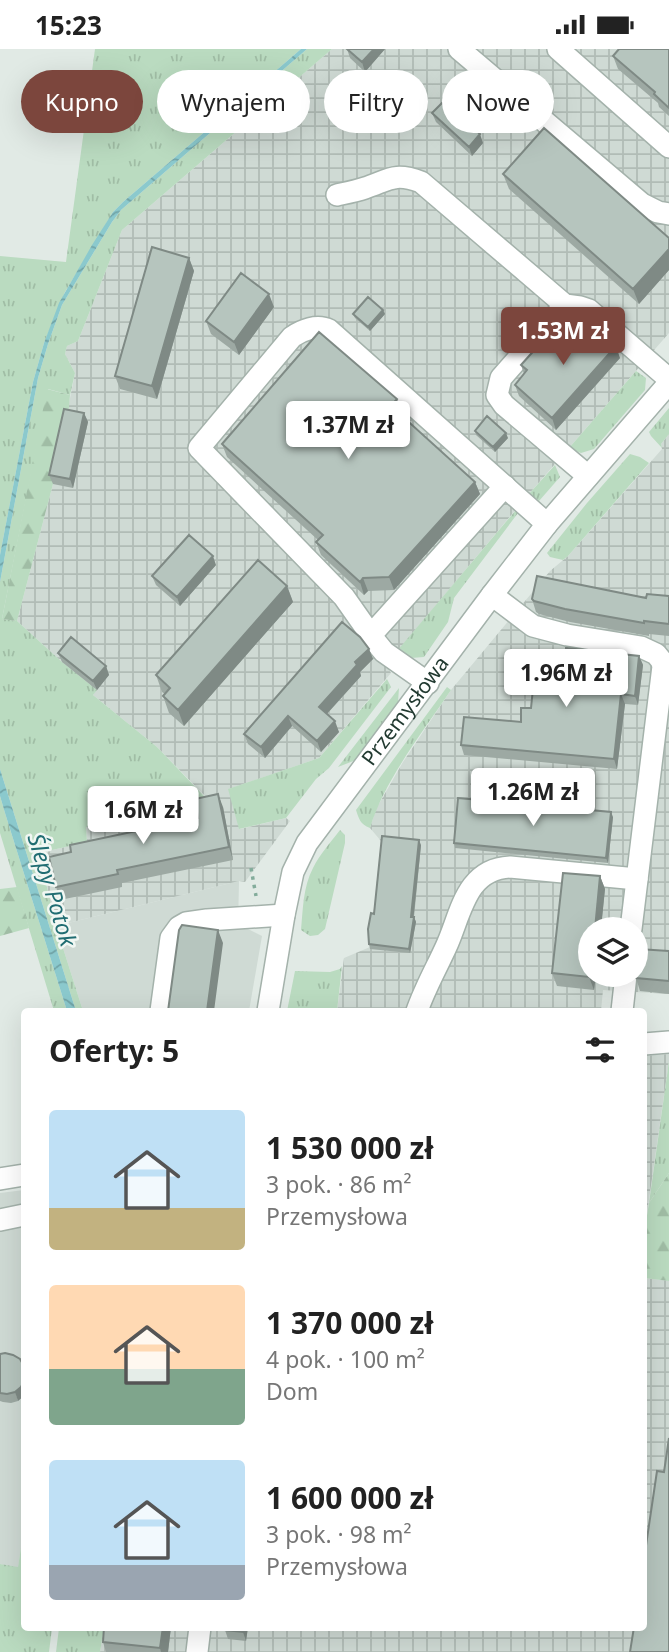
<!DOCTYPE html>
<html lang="pl">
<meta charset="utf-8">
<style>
:root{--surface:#fff;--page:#f6f6f6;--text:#222;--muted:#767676;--accent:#7c463d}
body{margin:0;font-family:"Noto Sans",sans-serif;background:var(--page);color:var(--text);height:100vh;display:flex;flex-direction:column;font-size:26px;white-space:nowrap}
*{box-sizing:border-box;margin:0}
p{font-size:23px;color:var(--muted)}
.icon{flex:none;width:38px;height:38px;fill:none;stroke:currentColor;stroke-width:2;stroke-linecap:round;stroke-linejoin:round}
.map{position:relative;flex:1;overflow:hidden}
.drawer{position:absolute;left:21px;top:959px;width:626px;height:623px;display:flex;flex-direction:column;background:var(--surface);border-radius:7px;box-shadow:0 7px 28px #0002}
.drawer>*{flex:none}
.guide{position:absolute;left:21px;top:21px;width:628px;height:63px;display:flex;gap:14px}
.fabs{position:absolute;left:578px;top:868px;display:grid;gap:14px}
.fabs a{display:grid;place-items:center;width:70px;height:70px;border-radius:50%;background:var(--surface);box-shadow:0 7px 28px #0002;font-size:35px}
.price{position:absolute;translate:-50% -60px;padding:0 16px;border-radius:7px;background:#fff;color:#222;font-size:23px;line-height:46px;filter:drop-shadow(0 2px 4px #0008)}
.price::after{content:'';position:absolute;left:50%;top:42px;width:21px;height:16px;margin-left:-10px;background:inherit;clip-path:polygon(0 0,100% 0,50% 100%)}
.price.active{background:var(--accent);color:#fff}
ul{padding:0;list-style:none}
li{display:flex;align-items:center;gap:21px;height:175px;padding:0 28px}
li span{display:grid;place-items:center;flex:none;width:196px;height:140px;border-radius:7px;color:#555}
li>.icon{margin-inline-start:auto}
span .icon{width:84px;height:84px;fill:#fffc;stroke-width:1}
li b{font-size:30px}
h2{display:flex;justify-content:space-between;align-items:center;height:84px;padding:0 28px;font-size:30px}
.tag{padding:0 24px;border-radius:32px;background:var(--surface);box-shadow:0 7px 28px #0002;font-size:24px;line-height:63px}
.tag.active{background:var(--accent);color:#fff}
.status{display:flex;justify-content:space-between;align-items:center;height:49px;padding:0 35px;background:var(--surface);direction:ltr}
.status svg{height:19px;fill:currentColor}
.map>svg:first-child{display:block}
.built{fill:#cfdad4}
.industrial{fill:url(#industrial-grid);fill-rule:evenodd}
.grass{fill:url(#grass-tufts)}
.forest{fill:url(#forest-firs)}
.water{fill:url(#water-waves)}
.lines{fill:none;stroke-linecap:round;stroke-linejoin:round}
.minor-casing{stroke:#a4b2ab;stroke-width:24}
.path{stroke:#83ac9b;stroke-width:3.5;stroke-dasharray:3.5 5;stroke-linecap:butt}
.minor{stroke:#fff;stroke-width:21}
.wall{fill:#9da9a3}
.shaded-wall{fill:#7f8a85}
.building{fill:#b6c5be;stroke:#7f8a85;stroke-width:2}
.labels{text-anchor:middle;stroke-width:5;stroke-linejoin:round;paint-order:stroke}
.street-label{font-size:21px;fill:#223a31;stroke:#f1f7f3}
.water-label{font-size:23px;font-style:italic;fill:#206d72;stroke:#f1f7f3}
</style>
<div class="status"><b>15:23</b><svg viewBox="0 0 49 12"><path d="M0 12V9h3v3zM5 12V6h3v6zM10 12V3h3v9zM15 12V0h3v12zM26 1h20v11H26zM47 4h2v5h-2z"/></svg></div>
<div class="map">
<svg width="669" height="1603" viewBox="0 0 669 1603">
<defs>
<pattern id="industrial-grid" width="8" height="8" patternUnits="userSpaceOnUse" patternTransform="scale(1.75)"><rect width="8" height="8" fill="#cfdad4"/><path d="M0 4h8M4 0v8" fill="none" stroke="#b1bcb6"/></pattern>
<pattern id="grass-tufts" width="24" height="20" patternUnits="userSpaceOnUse" patternTransform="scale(1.75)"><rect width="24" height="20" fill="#badbc0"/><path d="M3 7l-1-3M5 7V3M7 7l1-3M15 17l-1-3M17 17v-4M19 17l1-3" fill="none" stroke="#a0bda5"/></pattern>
<pattern id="forest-firs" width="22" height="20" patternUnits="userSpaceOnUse" patternTransform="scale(1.75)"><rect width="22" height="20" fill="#badbc0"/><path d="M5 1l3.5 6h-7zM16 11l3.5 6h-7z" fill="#a0bda5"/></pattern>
<pattern id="water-waves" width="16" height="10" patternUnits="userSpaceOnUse" patternTransform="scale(1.75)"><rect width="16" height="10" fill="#8bc9cd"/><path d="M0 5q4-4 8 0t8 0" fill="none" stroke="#71a4a7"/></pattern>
</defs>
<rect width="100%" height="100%" fill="#e1eae5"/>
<path class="built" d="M239 832 238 879H246L262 887 249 962H83L56 877Z
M24 1141V1479L18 1519 0 1515V1144Z"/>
<path class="industrial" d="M332 0H669V284L528 446 386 616 391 624 319 709 229 740 240 780 286 769 290 772 245 833 239 832 56 877 39 804 87 793 86 778 205 747 157 698 93 646 96 641 62 613 17 572 53 435 68 369 69 354 75 324 65 305 67 297 78 292 122 181Z
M669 385V945L603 941 601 962H337L344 909 370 898 381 792 370 779 376 760 403 713 451 641 550 522 568 507 662 400 661 395ZM590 880H635V926H590Z
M669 1005V1012L644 1185V1007Z
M644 1229 669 1232V1603H100L104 1578H644Z"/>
<path class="grass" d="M95 0H301L123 153 113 163 65 243 44 294 33 333 0 506V207L66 213Z
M307 0H332L122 181 78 292 67 297 65 305 75 324 70 346 48 340 2 570 17 572 62 613 97 641 93 646 157 698 205 748 86 778 87 793 39 804 56 877 83 962H76L0 720V533L38 329 48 295 62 256 112 173 121 161Z
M636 322 646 329 645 341 594 400 581 404 569 399Z
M669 359V385L661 395 662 399 651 387 649 383Z
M630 405 640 408 649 414 568 507 563 511 550 508 547 504 587 454Z
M555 416 560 428 539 452 528 446Z
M516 461 518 464 454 549 448 573 424 608 411 609 397 602Z
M387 630 391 638 329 719 316 730 286 769 239 780 228 740 319 709Z
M447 638 451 641C423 683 385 730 370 779 360 775 359 770 356 761Z
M399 639 398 653 356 711 338 718Z
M0 747 5 764 67 962H54L0 784Z
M340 781 345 786V794L325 880 318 886 310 887 301 881C303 860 303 838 313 819 320 805 331 793 340 781Z
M342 917 337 962H287L295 922 330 923 340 920Z
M669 1012V1124L649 1154Z
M24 1479V1578L52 1579 49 1603H0V1515L18 1518Z
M59 1579H104L100 1603H56Z"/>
<path class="forest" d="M47 340 70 346 68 369 53 435 17 572 2 570Z
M17 838 29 879 0 887V840Z
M669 1124V1232L644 1229V1185L649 1154Z"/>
<path class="water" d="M301 0H307L121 161 112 173 62 256 48 295 38 329 0 533V506L33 333 44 294 59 254 92 196 113 163 123 153Z
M0 720 76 962H67L5 764 0 747Z"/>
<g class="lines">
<g class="minor-casing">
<g id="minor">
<path d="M459 0 642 155 658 163 669 165"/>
<path d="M558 0 669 98"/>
<path d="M337 146C346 144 356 142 365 139 389 131 394 123 421 133L565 256 580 258 589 261 669 330"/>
<path d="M565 256 501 329 497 346 504 356 588 427"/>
<path d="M492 546 533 577 567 586 641 598 656 605 661 611 663 617 631 880"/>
<path d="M371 586 505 437"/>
<path d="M428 634 384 603 375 592 344 548 199 399 292 288C302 281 317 275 329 281L547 475"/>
<path d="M161 962 171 889 179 878 186 874 207 871 284 866"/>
<path id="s1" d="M268 962 284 866 293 823 307 794 492 546 547 475 669 334"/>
<path d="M417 962C425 939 436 920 446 898 461 866 465 820 510 818L637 830"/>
<path d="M622 962 626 926"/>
<path d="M644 995 669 993"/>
<path d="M0 1130 24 1126"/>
<path d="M0 1171 24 1166"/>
<path d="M197 1603 200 1578"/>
</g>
</g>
<path class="path" d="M251 819 256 847"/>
<use href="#minor" class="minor"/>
</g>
<path class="wall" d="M347 0H385L365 23 350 9Z
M669 0V67L659 58 658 54 618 20 613 7Z
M432 64 483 94 472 107 436 73Z
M503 125 669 189V221L639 255 509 140Z
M189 209 194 222 157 350 120 340 115 327Z
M274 258 239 306 211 285 206 272Z
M383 261 385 265 370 282 355 269 353 265Z
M560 298 620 309 556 381 519 347 515 336 524 325 521 316Z
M401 363 400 365 475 433 480 445 394 541 368 542 364 546 321 506 316 493 318 491 227 408 222 395Z
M84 364 88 373 73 439 53 435 49 426Z
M475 382 508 389 495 403 476 386Z
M216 516 180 557 156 536 152 527Z
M287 537 293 553 184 677 169 664 163 647 165 645 162 643 156 626Z
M669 547V587L649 585V587L570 573 539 565 536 563 532 550Z
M369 600 373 610 360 623 361 627 327 665 339 683 321 703 292 677 265 709 248 695 244 685Z
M58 604 106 617 109 626 97 641 62 613Z
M639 607 643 616 638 656 625 655 617 720 464 706 461 696 521 673 531 659 564 623Z
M223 758 233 811 122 834V838L60 851 56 838 71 803 198 769Z
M613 768 608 814 455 799 454 794Z
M421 796 414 868 416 873 410 904 370 900 369 895 374 865Z
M600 827 605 840 594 941 557 937 552 924Z
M669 902V945L640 942 636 929Z
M5 1304 18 1352 11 1354 3 1353 0 1352V1305Z
M171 1578 168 1603H106L103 1593Z
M248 1578 246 1592 228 1590 225 1581Z"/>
<path class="shaded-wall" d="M374 0H385L365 23 362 13Z
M480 85 483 94 472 107 469 98Z
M669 200V221L639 255 633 240Z
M189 209 194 222 157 350 152 337Z
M269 245 274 258 239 306 234 293Z
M383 261 385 265 370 282 368 278Z
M616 297 620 309 556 381 552 369Z
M397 350 401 363 395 369 391 357Z
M84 364 88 373 73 439 70 430Z
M506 384 508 389 495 403 493 398Z
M475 433 480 445 394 541 389 528Z
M213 507 216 516 180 557 177 548Z
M363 529 368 542 364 546 360 533Z
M287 537 293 553 184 677 178 661Z
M369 600 373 610 360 623 361 627 323 669 319 658 355 613Z
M639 607 643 616 638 656 635 647Z
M106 617 109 626 97 641 93 632Z
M621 645 625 655 617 720 614 710Z
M288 667 292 677 265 709 261 698Z
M335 672 339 683 321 703 317 692Z
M218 745 223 758 233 811 229 798Z
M611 763 613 768 608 814 606 809Z
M419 791 421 796 413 873 411 868Z
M600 827 605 840 601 880H595Z
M414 868 416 873 410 904 409 900Z
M218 881 223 894 214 962H207Z
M590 926H596L594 941 589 928Z
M24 1332V1347L18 1352 15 1343Z
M163 1578H171L168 1603H161L160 1599Z
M243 1578H248L246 1592 243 1583Z"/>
<path class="building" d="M347 0H374L362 13Z
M619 0H669V59L654 45 655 43 613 7Z
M444 52 480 85 469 98 432 64Z
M544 79 669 189V200L633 240 503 125Z
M152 198 189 209 152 337 115 327Z
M241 224 269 245 234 293 206 272Z
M368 248 383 261 368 278 353 265Z
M585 270 616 297 552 369 515 336 527 321 521 316 547 287 560 298Z
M319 283 397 350 391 357 475 433 389 528 363 529 360 533 316 493 323 486 222 395Z
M64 360 84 364 70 430 49 426Z
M487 367 506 384 493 398 475 382Z
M189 486 213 507 177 548 152 527Z
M258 511 287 537 178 661 163 647 170 639 156 626Z
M537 527 646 549 647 545 669 547V575L644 572V574L565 560 534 552 532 550Z
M342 573 360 588 369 600 355 613 357 616 319 658 335 672 317 692 288 667 261 698 244 685Z
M71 588 106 617 93 632 58 604Z
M566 599 639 607 635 647 621 645 614 710 461 696 464 668 521 673V659H531L535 620 564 623Z
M218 745 229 798 117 821 118 825 56 838 49 808 71 803 70 796 198 769 195 750Z
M458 749 611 763 606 809 454 794Z
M382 787 419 791 411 868H414L409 900 369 895 368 880 371 864 374 865Z
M563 824 600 827 595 880H590L589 928 552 924Z
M182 876 218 881 207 962H168L179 881Z
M638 900 669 902V932L636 929Z
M5 1304 13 1306 20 1310 24 1317V1332L21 1338 15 1343 7 1345 0 1344V1305Z
M669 1389V1603H630L634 1578H644V1510L657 1422 664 1423Z
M104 1578H163L160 1599 103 1593Z
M225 1578H243V1583L225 1581Z"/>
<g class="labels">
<g class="street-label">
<text dy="7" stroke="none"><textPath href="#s1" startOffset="338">Przemysłowa</textPath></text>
</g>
<g class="water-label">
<text transform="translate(52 841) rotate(73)" y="8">Ślepy Potok</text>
</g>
</g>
</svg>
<div class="fabs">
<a><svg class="icon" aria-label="layers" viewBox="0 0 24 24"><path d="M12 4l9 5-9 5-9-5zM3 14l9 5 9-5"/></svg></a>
</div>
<b class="price active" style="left:563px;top:318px">1.53M zł</b>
<b class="price" style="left:348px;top:412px">1.37M zł</b>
<b class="price" style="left:566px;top:660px">1.96M zł</b>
<b class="price" style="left:533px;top:779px">1.26M zł</b>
<b class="price" style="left:143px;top:797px">1.6M zł</b>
<div class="guide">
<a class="tag active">Kupno</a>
<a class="tag">Wynajem</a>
<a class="tag">Filtry</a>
<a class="tag">Nowe</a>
</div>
<section class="drawer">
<h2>Oferty: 5<svg class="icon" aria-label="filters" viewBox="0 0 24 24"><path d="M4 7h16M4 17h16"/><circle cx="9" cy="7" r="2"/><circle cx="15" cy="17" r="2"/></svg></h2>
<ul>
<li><span style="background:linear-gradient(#bfe0f5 70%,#c2b280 0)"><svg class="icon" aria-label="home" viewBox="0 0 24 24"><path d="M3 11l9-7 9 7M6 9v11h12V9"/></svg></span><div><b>1 530 000 zł</b><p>3 pok. · 86 m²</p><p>Przemysłowa</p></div></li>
<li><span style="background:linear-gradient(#ffd9b3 60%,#7fa58c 0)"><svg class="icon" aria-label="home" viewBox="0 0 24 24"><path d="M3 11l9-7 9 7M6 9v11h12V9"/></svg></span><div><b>1 370 000 zł</b><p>4 pok. · 100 m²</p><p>Dom</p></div></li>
<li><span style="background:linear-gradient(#bfe0f5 75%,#9aa5b1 0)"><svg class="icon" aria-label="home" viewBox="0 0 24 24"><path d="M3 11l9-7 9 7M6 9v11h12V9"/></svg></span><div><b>1 600 000 zł</b><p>3 pok. · 98 m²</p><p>Przemysłowa</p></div></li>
</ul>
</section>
</div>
